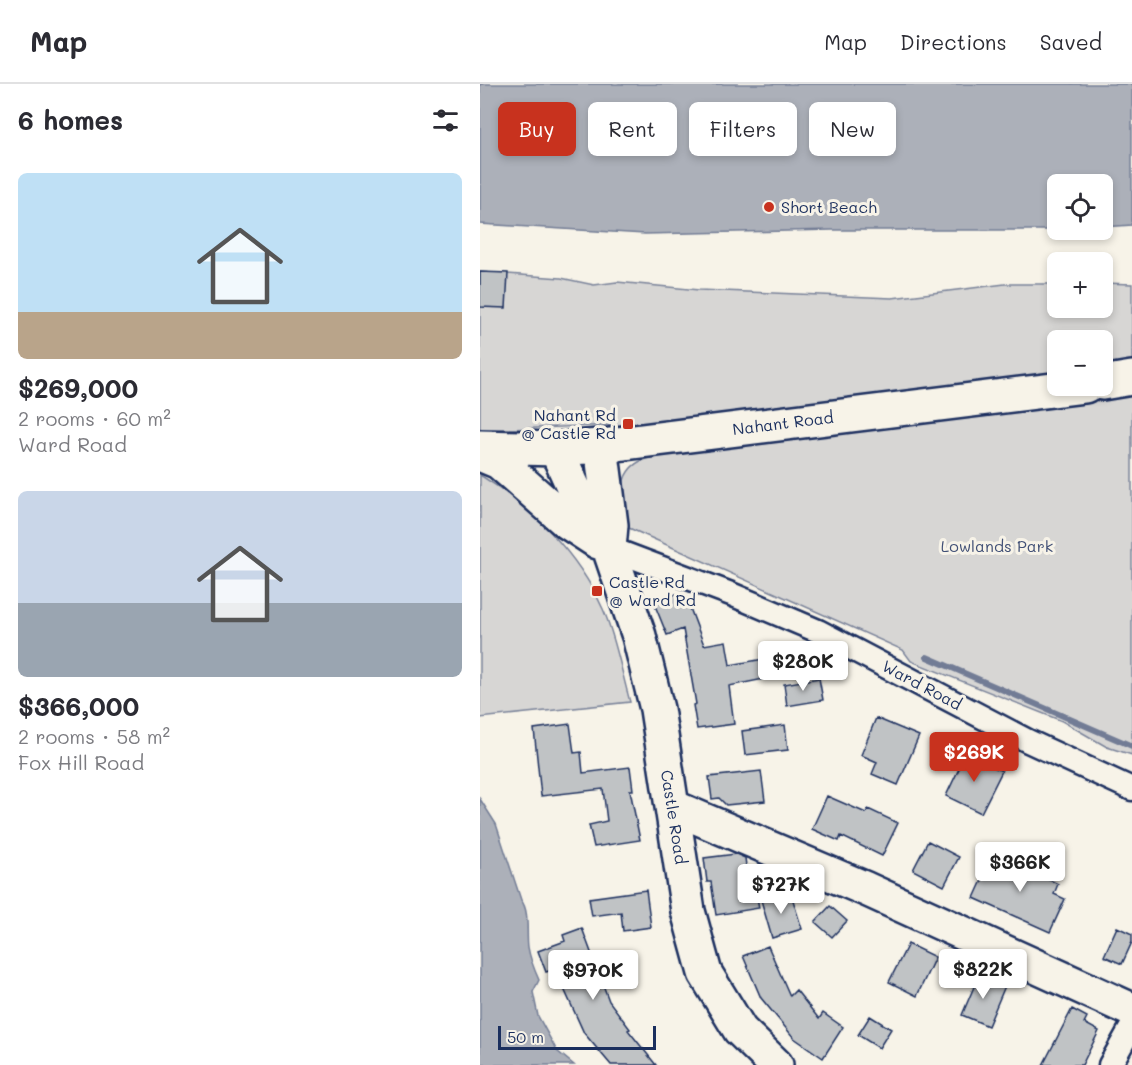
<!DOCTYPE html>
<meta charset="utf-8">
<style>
:root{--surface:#fff;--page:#f2f2f3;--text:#2b2b33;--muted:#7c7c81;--line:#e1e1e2;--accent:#c8321e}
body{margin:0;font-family:Mali,sans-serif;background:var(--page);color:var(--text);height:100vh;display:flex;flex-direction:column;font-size:22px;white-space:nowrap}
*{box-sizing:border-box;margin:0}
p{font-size:20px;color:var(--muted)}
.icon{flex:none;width:33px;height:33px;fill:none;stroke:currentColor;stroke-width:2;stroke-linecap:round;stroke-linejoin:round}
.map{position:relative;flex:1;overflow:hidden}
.details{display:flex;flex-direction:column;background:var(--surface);width:480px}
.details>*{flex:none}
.banner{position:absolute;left:18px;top:18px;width:543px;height:54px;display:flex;gap:12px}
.tools{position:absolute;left:567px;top:90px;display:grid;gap:12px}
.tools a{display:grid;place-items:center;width:66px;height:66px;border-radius:9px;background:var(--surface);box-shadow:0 3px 9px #0003;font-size:30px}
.scale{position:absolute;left:18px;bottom:15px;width:158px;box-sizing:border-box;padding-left:6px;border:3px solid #1b2f5e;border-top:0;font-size:16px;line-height:21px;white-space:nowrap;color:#1b2f5e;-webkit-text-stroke:4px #f7f3e8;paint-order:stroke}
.price{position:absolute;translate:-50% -51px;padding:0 14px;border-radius:6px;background:#fff;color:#222;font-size:20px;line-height:39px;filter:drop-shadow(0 2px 3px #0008)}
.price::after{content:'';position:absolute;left:50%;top:36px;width:18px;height:14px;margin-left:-9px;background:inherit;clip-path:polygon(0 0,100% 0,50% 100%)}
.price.active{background:var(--accent);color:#fff}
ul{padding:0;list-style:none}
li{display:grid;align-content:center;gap:12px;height:318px;padding:0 18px}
li span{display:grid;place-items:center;height:186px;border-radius:9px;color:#555}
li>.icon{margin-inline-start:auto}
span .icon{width:108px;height:108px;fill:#fffc;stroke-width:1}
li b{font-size:26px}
h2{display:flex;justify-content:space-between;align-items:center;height:72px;padding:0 18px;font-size:26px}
.tag{padding:0 21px;border-radius:9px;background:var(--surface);box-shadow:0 3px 9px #0003;font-size:21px;line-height:54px}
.tag.active{background:var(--accent);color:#fff}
header{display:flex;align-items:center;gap:36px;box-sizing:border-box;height:84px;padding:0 30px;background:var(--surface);border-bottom:2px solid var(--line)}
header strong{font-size:28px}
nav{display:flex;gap:33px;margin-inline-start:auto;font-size:21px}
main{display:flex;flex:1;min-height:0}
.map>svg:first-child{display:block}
.green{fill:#d7d6d4;stroke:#798299;stroke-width:1.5}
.water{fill:#acb0b9;stroke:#727c95;stroke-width:1.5}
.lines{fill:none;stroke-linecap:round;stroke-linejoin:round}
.stream{stroke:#727c95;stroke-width:6}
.building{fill:#c0c3c5;stroke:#1b2f5e;stroke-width:1.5}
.street-casing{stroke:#1b2f5e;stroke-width:27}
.secondary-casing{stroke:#1b2f5e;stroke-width:38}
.street{stroke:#f7f3e8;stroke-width:22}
.secondary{stroke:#f7f3e8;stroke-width:33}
.poi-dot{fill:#c8321e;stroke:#f7f3e8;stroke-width:2}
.labels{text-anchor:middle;stroke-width:6;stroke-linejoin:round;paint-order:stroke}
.poi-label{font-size:16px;fill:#1b2f5e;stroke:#f7f3e8;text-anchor:start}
.street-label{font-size:16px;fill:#1b2f5e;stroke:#f7f3e8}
.park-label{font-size:16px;fill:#415076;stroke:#f7f3e8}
</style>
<header>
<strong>Map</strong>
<nav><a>Map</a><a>Directions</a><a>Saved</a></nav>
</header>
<main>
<section class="details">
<h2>6 homes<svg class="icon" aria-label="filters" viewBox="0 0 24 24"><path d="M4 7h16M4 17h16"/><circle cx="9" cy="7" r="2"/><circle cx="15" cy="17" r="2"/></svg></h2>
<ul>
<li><span style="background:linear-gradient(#bfe0f5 75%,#b9a48a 0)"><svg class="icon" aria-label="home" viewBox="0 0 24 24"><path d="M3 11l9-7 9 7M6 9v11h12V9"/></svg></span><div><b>$269,000</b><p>2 rooms · 60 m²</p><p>Ward Road</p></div></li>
<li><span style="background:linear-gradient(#c9d6e8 60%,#9aa5b1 0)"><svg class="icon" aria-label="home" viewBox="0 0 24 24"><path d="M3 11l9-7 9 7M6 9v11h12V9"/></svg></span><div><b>$366,000</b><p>2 rooms · 58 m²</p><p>Fox Hill Road</p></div></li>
</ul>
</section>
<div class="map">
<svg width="652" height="981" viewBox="0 0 652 981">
<rect width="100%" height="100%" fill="#f7f3e8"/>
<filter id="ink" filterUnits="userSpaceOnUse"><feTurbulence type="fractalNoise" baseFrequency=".0167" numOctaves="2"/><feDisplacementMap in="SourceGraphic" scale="12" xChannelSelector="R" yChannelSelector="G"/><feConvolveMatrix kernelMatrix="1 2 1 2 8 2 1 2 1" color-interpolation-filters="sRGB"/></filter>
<g filter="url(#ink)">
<path class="green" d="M0 188 81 194 114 201 137 198 219 206 412 214 525 200H577L578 224H622L623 199 652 200V278L623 282 622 256H578L577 288 164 340 0 346Z
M652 309V671L627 663 582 637 431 577 423 566 149 444 143 439C142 416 136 387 163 376 173 372 186 372 196 369Z
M0 391C51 422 98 470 123 525 135 551 142 590 150 618L0 634Z"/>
<path class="water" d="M0 0H652V141L623 143 622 100H578V146H352L165 150 0 140Z
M0 715 16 740 41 816C50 827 46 849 48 863 50 875 54 885 59 896L53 908 58 932 77 967 94 981H0Z"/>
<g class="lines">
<path class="stream" d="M447 573 652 662"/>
</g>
<path class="building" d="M0 188 28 189 26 224 0 223Z
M196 510 197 513 205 511 224 561 246 557 250 581 295 573 299 592 249 602 254 640 217 645 213 621 216 620 203 545 187 551 174 519Z
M339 594 343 616 307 622 304 600Z
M396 634 439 652 418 701 392 690 397 678 381 671Z
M90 640 94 669 101 668 103 689 150 683 153 706H150L160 756 114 763 109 741 127 737 123 705 61 712 54 645Z
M305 641 308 666 265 671 262 647Z
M486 670 522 687 501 729 466 712Z
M281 687 285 717 246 721 239 714 232 715 229 693Z
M347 712 386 729 388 725 418 739 402 772 361 752 359 757 332 745Z
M448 757 479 773 464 802 433 786Z
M256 770 265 774 268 798 274 797 279 824 236 831 231 798H227L224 774Z
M514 770 578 800 574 810 585 815 570 848 494 814Z
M166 806 171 843 143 847 141 828 112 832 109 814Z
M304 809 306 815 312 813 322 845 292 854 281 816Z
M350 822 367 837 352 853 335 838Z
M637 843 652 850V858L642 880 624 872Z
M102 844 129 917 150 945 148 946 176 981H131L104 949 75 885 66 888 58 867 85 857 83 851Z
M428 860 455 873 437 912 409 898Z
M288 862 310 912 316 906 339 935 343 929 363 943 343 974 314 954 281 914 263 872Z
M499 891 525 902 508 942 482 931Z
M592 925 607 933 604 939 619 947 602 981H563Z
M390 932 411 945 399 964 378 951Z"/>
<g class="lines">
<g class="street-casing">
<path id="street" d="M129 464 251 510 338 547 548 657 652 705
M630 981 652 942"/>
</g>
<g class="secondary-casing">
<path id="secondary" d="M622 299 652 294
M121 362 131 441 129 464
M0 363 76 365 121 362 605 302
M76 365 106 431 129 464 159 552 177 625 208 827 225 889 260 946 296 981
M0 370 19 378 86 437 118 458
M193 723 386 805 652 926"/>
</g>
<use href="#street" class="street"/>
<use href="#secondary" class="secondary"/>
</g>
</g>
<g class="poi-dot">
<circle cx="289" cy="123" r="6"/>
<rect x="142" y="334" width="12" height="12" rx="3"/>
<rect x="111" y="501" width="12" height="12" rx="3"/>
</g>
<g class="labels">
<g class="poi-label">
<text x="301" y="129">Short Beach</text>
<text x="136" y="337" text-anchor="end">Nahant Rd<tspan x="136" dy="18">@ Castle Rd</tspan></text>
<text x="129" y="504">Castle Rd<tspan x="129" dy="18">@ Ward Rd</tspan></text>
</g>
<g class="street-label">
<text transform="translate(303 339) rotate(-7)" y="6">Nahant Road</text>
<text transform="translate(442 601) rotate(28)" y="6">Ward Road</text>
<text transform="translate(194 733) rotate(81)" y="6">Castle Road</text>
</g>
<g class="park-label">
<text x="517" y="468">Lowlands Park</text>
</g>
</g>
</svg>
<div class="tools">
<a><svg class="icon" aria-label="locate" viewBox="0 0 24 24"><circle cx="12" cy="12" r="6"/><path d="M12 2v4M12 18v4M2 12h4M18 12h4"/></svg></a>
<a>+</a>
<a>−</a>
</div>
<div class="scale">50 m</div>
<b class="price" style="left:323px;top:608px">$280K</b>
<b class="price active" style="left:494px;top:699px">$269K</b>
<b class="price" style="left:540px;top:809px">$366K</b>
<b class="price" style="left:301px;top:831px">$727K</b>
<b class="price" style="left:503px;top:916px">$822K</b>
<b class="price" style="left:113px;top:917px">$970K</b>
<div class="banner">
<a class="tag active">Buy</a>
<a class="tag">Rent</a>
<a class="tag">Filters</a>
<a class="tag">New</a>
</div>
</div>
</main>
